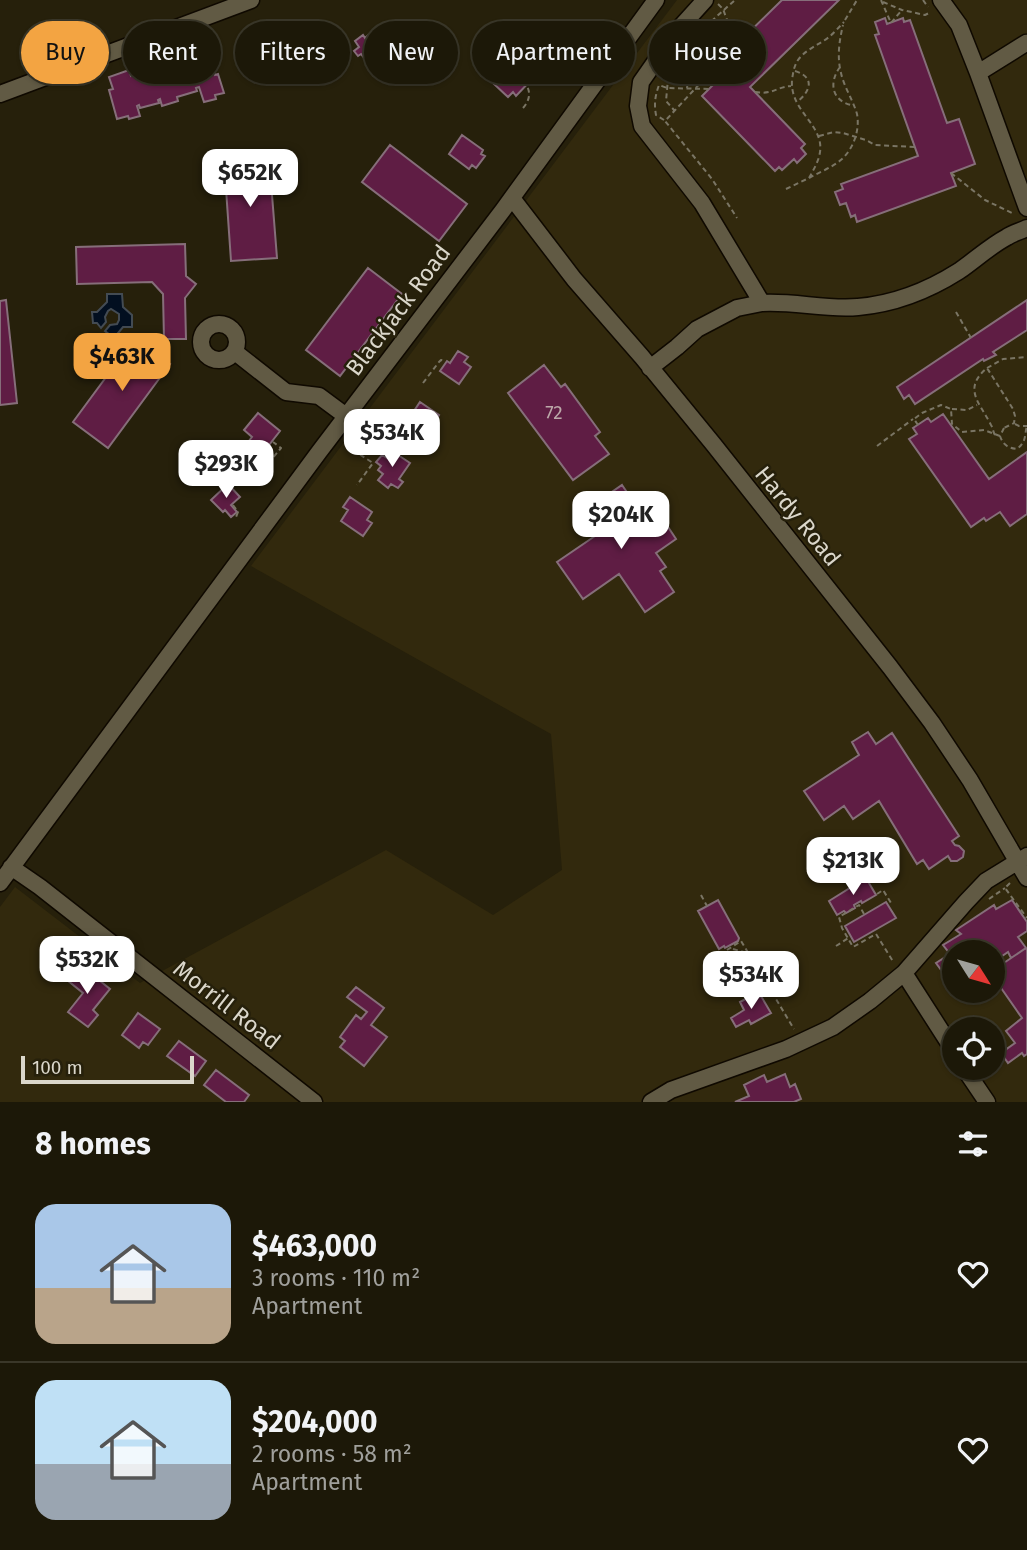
<!DOCTYPE html>
<meta charset="utf-8">
<style>
:root{--surface:#1c1808;--page:#252112;--text:#f1f3f6;--muted:#a0a09c;--line:#3a3729;--accent:#f3a442}
body{margin:0;font-family:"Fira Sans",sans-serif;background:var(--page);color:var(--text);height:100vh;display:flex;flex-direction:column;font-size:26px;white-space:nowrap}
*{box-sizing:border-box;margin:0}
p{font-size:23px;color:var(--muted)}
.icon{flex:none;width:38px;height:38px;fill:none;stroke:currentColor;stroke-width:2;stroke-linecap:round;stroke-linejoin:round}
.map{position:relative;height:1102px;overflow:hidden}
.drawer{display:flex;flex-direction:column;background:var(--surface);flex:1}
.drawer>*{flex:none}
.banner{position:absolute;left:21px;top:21px;width:985px;height:63px;display:flex;gap:14px}
.needle{width:46px;rotate:127deg}
.buttons{position:absolute;left:942px;top:940px;display:grid;gap:14px}
.buttons a{display:grid;place-items:center;width:63px;height:63px;border-radius:50%;background:var(--surface);box-shadow:0 2px 5px #0004,0 0 0 2px var(--line);font-size:35px}
.scale{position:absolute;left:21px;bottom:18px;width:173px;box-sizing:border-box;padding-left:7px;border:4px solid #dbd7cb;border-top:0;font-size:19px;line-height:24px;white-space:nowrap;color:#dbd7cb;-webkit-text-stroke:5px #26200b;paint-order:stroke}
.price{position:absolute;translate:-50% -60px;padding:0 16px;border-radius:14px;background:#fff;color:#222;font-size:23px;line-height:46px;filter:drop-shadow(0 2px 4px #0008)}
.price::after{content:'';position:absolute;left:50%;top:42px;width:21px;height:16px;margin-left:-10px;background:inherit;clip-path:polygon(0 0,100% 0,50% 100%)}
.price.selected{background:var(--accent);color:#111}
ul{padding:0;list-style:none}
li{display:flex;align-items:center;gap:21px;height:175px;padding:0 35px}
li+li{border-top:2px solid var(--line)}
li span{display:grid;place-items:center;flex:none;width:196px;height:140px;border-radius:21px;color:#555}
li>.icon{margin-inline-start:auto}
span .icon{width:84px;height:84px;fill:#fffc;stroke-width:1}
li b{font-size:30px}
h2{display:flex;justify-content:space-between;align-items:center;height:84px;padding:0 35px;font-size:30px}
.tag{padding:0 24px;border-radius:32px;background:var(--surface);box-shadow:0 2px 5px #0004,0 0 0 2px var(--line);font-size:24px;line-height:63px}
.tag.selected{background:var(--accent);color:#111}
.map>svg:first-child{display:block}
.built{fill:#32290d;fill-rule:evenodd}
.water{fill:#020f20;stroke:#434b53;stroke-width:2}
.building{fill:#5f1d44;stroke:#866e7a;stroke-width:2}
.lines{fill:none;stroke-linecap:round;stroke-linejoin:round}
.minor-casing{stroke:#0f0900;stroke-width:19}
.path{stroke:#7a7564;stroke-width:2;stroke-dasharray:5 3.5;stroke-linecap:butt}
.minor{stroke:#615a44;stroke-width:16}
.labels{text-anchor:middle;stroke-width:5;stroke-linejoin:round;paint-order:stroke}
.number-label{font-size:19px;fill:#bca8a9}
.street-label{font-size:23px;fill:#dbd7cb;stroke:#26200b}
</style>
<div class="map">
<svg width="1027" height="1102" viewBox="0 0 1027 1102">
<rect width="100%" height="100%" fill="#26200b"/>
<path class="built" d="M677 0H1027V1102H0V907L15 887 140 983 386 850 493 915 562 870 551 734 251 566ZM954 952H992V990H954ZM954 1029H992V1068H954Z"/>
<path class="water" d="M107 294H122L123 307 132 315V327H123L114 338 105 331 110 325 117 324 119 320V314L111 309 108 311 105 317 106 322 101 328 97 323H93L92 312H97L107 302Z"/>
<path class="building" d="M782 0H839L750 87 805 144 801 148 806 154 797 163 794 159 782 170 779 167 775 171 702 96 712 86 694 67 728 34 737 44Z
M885 18 887 24 903 18 904 22 910 20 947 123 959 119 975 164 951 173 956 186 857 222 855 215 851 217 846 203 840 205 835 192 843 189 841 184 918 156 875 35 879 34 875 22Z
M370 34 389 59 374 71 361 54 358 56 354 51 359 47 355 41 363 35 365 38Z
M198 42 199 46 207 43 212 62 209 63 211 71 213 70 215 75 218 74 224 93 215 95 216 99 204 102 199 87 196 88 197 91 177 97 178 101 162 106 160 99 158 100 159 103 140 108 139 105 137 106 140 116 129 119 128 116 117 119 109 90 113 89 109 77 129 70 131 76 150 70 149 67 169 61 170 64 188 59 184 46Z
M499 61 510 71 518 62 529 72 527 75 532 79 516 96 513 92 508 97 494 84 497 81 488 73Z
M462 135 483 150 481 154 485 156 476 168 472 165 469 169 449 154Z
M390 145 467 204 439 241 362 182Z
M269 157 277 258 231 261 224 160Z
M185 244 186 276 196 284 185 298 186 339H164L163 294 152 282 77 284 76 247Z
M368 268 402 294 340 376 306 350Z
M6 300 17 403 0 405V301Z
M1027 300V330L993 352 996 355 984 361 983 359 915 404 909 395 904 399 897 387Z
M135 338 170 364 108 448 73 422Z
M458 351 468 357 464 362 471 367 459 384 440 371 447 361 450 363Z
M544 365 561 387 565 384 600 432 595 436 609 454 573 480 508 393Z
M420 402 439 415 429 430 410 417Z
M258 413 280 431 269 445 265 443 248 465 237 456 252 437 244 430Z
M943 414 989 479 1027 452V514L1010 526 1000 512 986 521 984 518 971 527 909 439 917 434 913 428 928 418 931 422Z
M392 451 410 463 399 479 403 482 398 488 391 484 388 488 378 480 383 474 378 470 381 466 376 462 382 455 387 458Z
M228 484 240 497 231 505 237 512 231 517 225 510 223 512 211 500Z
M622 485 648 523 660 515 676 539 656 553 666 567 660 571 674 592 645 612 619 574 583 599 557 562 595 536 580 514Z
M350 497 372 512 367 520 372 523 363 536 341 521 348 510 343 507Z
M868 732 876 744 892 733 959 836 952 841 955 845 959 846 964 851 963 857 957 861H951L948 856 929 869 923 860 917 864 879 801 853 819 844 806 824 820 804 791 859 755 852 742Z
M866 878 876 895 862 903 861 901 854 905 855 908 846 913 844 911 837 915 829 901Z
M718 900 739 938 738 941 725 948 724 946 719 949 698 911Z
M1012 900 1027 922V931L1018 937 1026 948 1011 958 1008 952 992 963V952H954V973L947 978 936 963 950 954 943 945 961 934 956 930 994 905 996 909Z
M886 902 896 918 854 942 845 926Z
M1026 948 1027 950V1054L1024 1056 1022 1053 1008 1063 1001 1053 1015 1043 1006 1031 1022 1018 992 975V971Z
M84 968 110 989 93 1010 98 1015 88 1027 68 1012 83 993 67 980 75 969 80 973Z
M356 987 384 1008 371 1025 387 1037 364 1066 340 1047 345 1041 340 1037 356 1015 361 1019 367 1012 347 997Z
M751 996 753 1000 761 996 771 1013 751 1024 749 1020 736 1027 731 1018 744 1010 740 1002Z
M138 1013 160 1029 148 1045 143 1042 139 1048 122 1035Z
M179 1041 206 1061 195 1076 167 1056Z
M216 1070 249 1095 244 1102H226L204 1085Z
M785 1074 790 1087 795 1084 801 1099 794 1102H735L749 1096 744 1085 764 1075 767 1082Z"/>
<g class="lines">
<g class="minor-casing">
<path id="minor" d="M705 0 676 32 641 82 638 106 642 126 702 203 762 303C794 301 826 310 858 307 894 304 929 290 959 271 975 260 990 246 1007 237 1013 233 1021 231 1027 228
M941 0 959 25 978 73 1027 208
M978 73 1026 43 1027 44
M0 94 251 0
M512 198 574 279 642 357 714 445 890 667 932 723 970 780 1027 878
M201 342a18 18 0 1 1 36 0a18 18 0 1 1-36 0Z
M235 352 286 392 319 396 346 416
M650 368 677 347 697 329 737 308 762 303
M11 867 40 887 314 1102
M0 883 319 452 503 210 656 0
M904 973 954 1051
M964 1068 987 1102
M651 1102 671 1090 786 1049 833 1027 870 1001 904 973 966 902 986 881 1027 856"/>
</g>
<path class="path" d="M881 0 891 23 901 11
M923 0 928 7
M883 2 902 10 925 15 931 12
M845 20 857 0
M707 26 719 39
M367 36 383 25
M686 44 735 0
M840 67C829 82 831 100 851 105
M669 68 666 101 674 110
M795 71C815 77 811 91 797 102
M705 78 665 121 712 179 737 218
M687 88 689 72 683 62 705 43 713 44 730 28 723 9 718 4
M755 92C773 95 776 87 791 86
M523 108C529 101 531 94 527 86
M664 120 656 115C654 104 655 96 659 85L667 88 709 89
M819 136 834 132 843 133 866 140 875 145 915 147
M951 173 985 200 1012 213
M809 178C820 172 833 167 842 159 854 148 860 129 857 114 853 100 844 87 841 73 837 57 839 42 843 25
M786 189 809 178C815 167 822 156 820 143 816 120 790 108 792 80 793 73 794 66 798 60 806 49 819 45 829 37 834 33 839 27 844 22
M956 312 971 338
M987 368 1003 359 1027 357
M423 383 439 362 441 360 445 361
M952 409 967 410 977 405
M1015 424 1019 426H1027
M918 425 914 419 922 413 941 405 951 409 952 424 962 432 984 430 1000 436
M1004 428 1000 436C1003 445 1008 448 1017 449 1027 441 1024 436 1027 426
M995 435C993 432 993 428 991 425 980 403 962 389 987 368L1013 409 1015 416 1014 423 1004 428
M877 446 913 419
M353 450 373 463 357 485
M252 483 281 448 273 442
M233 505 238 512 236 517
M1010 883 1005 888 1027 918
M877 894 883 890 891 903 889 904
M701 895 707 906
M989 899 1005 888
M864 914 859 905 839 917 842 928 853 947 876 934 894 963
M836 946 850 937
M733 949 747 953
M727 950 741 941 794 1029"/>
<use href="#minor" class="minor"/>
</g>
<g class="labels">
<g class="number-label">
<text x="554" y="419">72</text>
</g>
<g class="street-label">
<text transform="translate(398 310) rotate(-53)" y="8">Blackjack Road</text>
<text transform="translate(798 516) rotate(51)" y="8">Hardy Road</text>
<text transform="translate(227 1005) rotate(38)" y="8">Morrill Road</text>
</g>
</g>
</svg>
<div class="buttons">
<a><svg class="needle" viewBox="-14 -14 28 28"><path d="M0-13l5 13h-10z" fill="#e53935"/><path d="M0 13l5-13h-10z" fill="#a0a09c"/></svg></a>
<a><svg class="icon" aria-label="locate" viewBox="0 0 24 24"><circle cx="12" cy="12" r="6"/><path d="M12 2v4M12 18v4M2 12h4M18 12h4"/></svg></a>
</div>
<div class="scale">100 m</div>
<b class="price" style="left:250px;top:209px">$652K</b>
<b class="price selected" style="left:122px;top:393px">$463K</b>
<b class="price" style="left:392px;top:469px">$534K</b>
<b class="price" style="left:226px;top:500px">$293K</b>
<b class="price" style="left:621px;top:551px">$204K</b>
<b class="price" style="left:853px;top:897px">$213K</b>
<b class="price" style="left:87px;top:996px">$532K</b>
<b class="price" style="left:751px;top:1011px">$534K</b>
<div class="banner">
<a class="tag selected">Buy</a>
<a class="tag">Rent</a>
<a class="tag">Filters</a>
<a class="tag">New</a>
<a class="tag">Apartment</a>
<a class="tag">House</a>
</div>
</div>
<section class="drawer">
<h2>8 homes<svg class="icon" aria-label="filters" viewBox="0 0 24 24"><path d="M4 7h16M4 17h16"/><circle cx="9" cy="7" r="2"/><circle cx="15" cy="17" r="2"/></svg></h2>
<ul>
<li><span style="background:linear-gradient(#a9c7e8 60%,#b9a48a 0)"><svg class="icon" aria-label="home" viewBox="0 0 24 24"><path d="M3 11l9-7 9 7M6 9v11h12V9"/></svg></span><div><b>$463,000</b><p>3 rooms · 110 m²</p><p>Apartment</p></div><svg class="icon" aria-label="heart" viewBox="0 0 24 24"><path d="M12 20l-8-8c-3-5 5-10 8-4 3-6 11-1 8 4z"/></svg></li>
<li><span style="background:linear-gradient(#bfe0f5 60%,#9aa5b1 0)"><svg class="icon" aria-label="home" viewBox="0 0 24 24"><path d="M3 11l9-7 9 7M6 9v11h12V9"/></svg></span><div><b>$204,000</b><p>2 rooms · 58 m²</p><p>Apartment</p></div><svg class="icon" aria-label="heart" viewBox="0 0 24 24"><path d="M12 20l-8-8c-3-5 5-10 8-4 3-6 11-1 8 4z"/></svg></li>
</ul>
</section>
